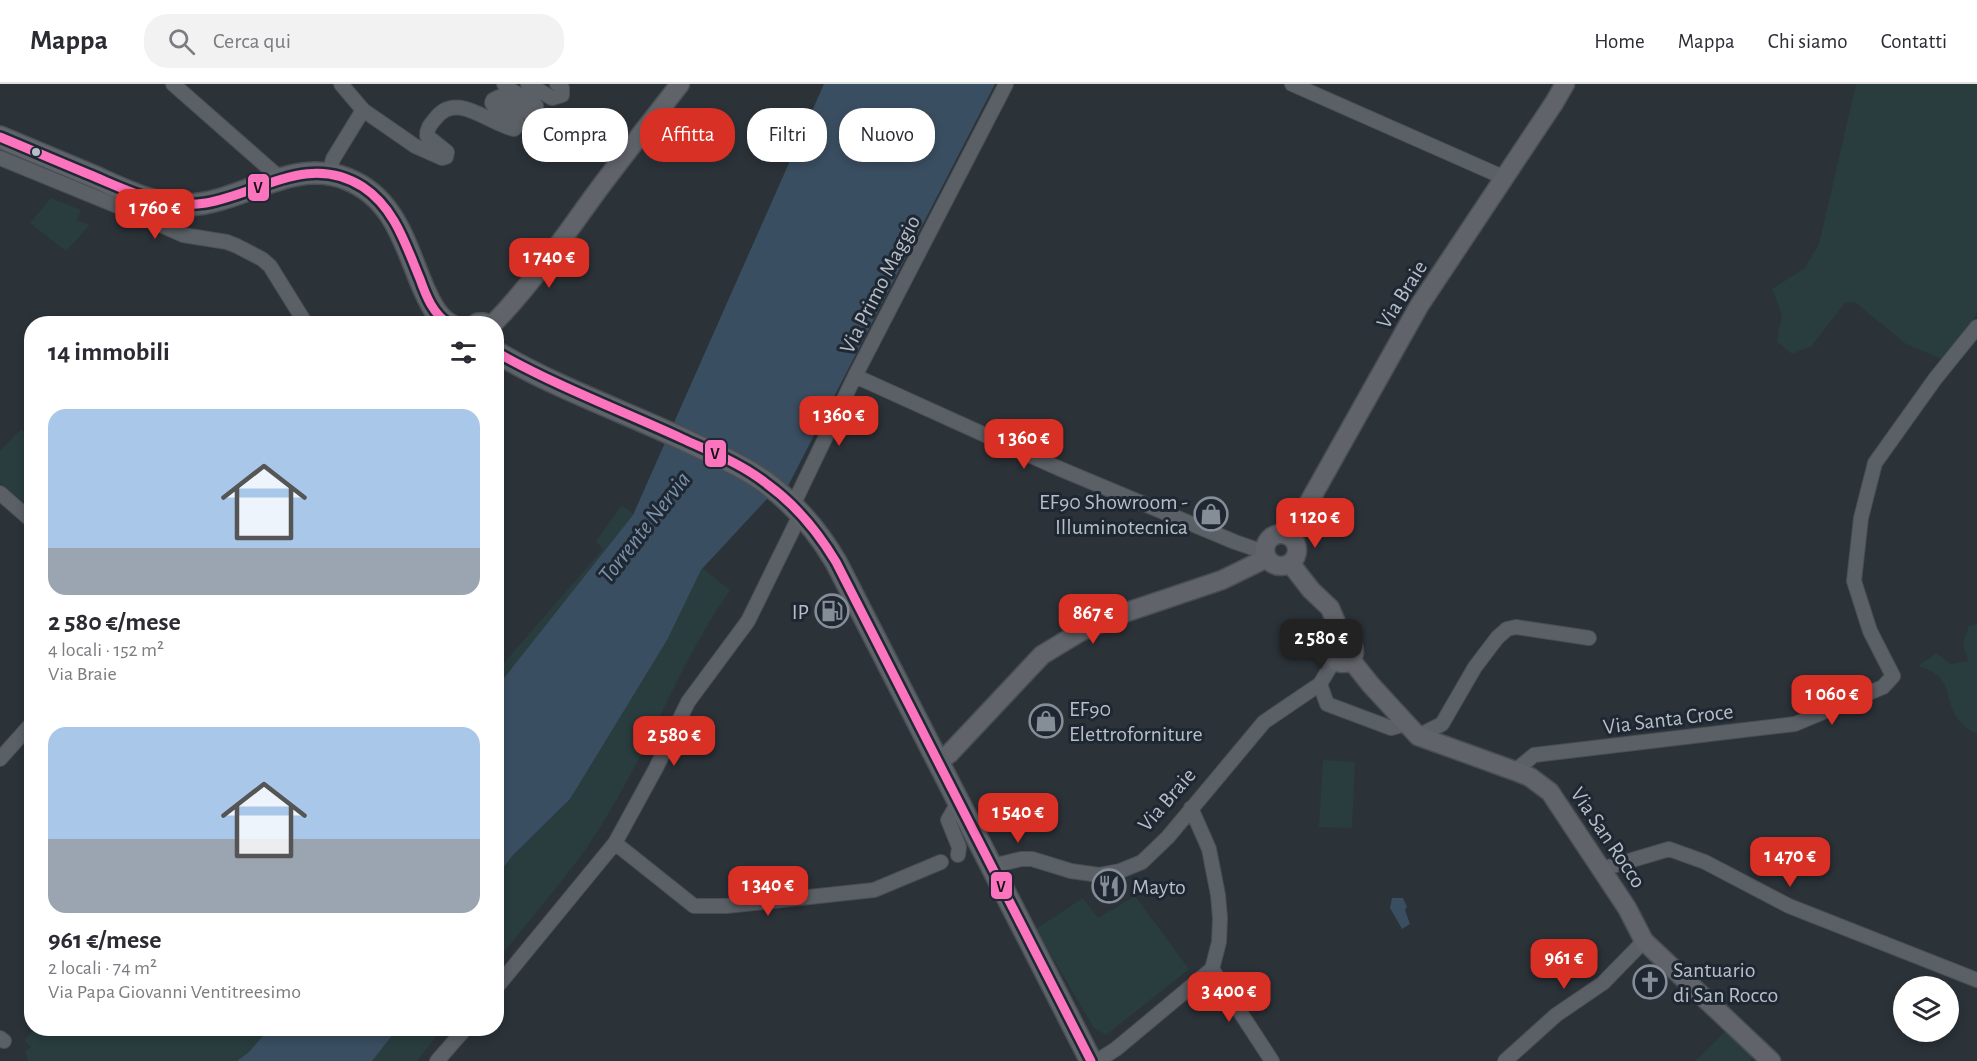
<!DOCTYPE html>
<html lang="it">
<meta charset="utf-8">
<style>
:root{--surface:#fff;--page:#f2f2f3;--text:#2b2b33;--muted:#7c7c81;--line:#e1e1e2;--accent:#d93025}
body{margin:0;font-family:"Alegreya Sans",sans-serif;background:var(--page);color:var(--text);height:100vh;display:flex;flex-direction:column;font-size:22px;white-space:nowrap}
*{box-sizing:border-box;margin:0}
p{font-size:20px;color:var(--muted)}
.icon{flex:none;width:33px;height:33px;fill:none;stroke:currentColor;stroke-width:2;stroke-linecap:round;stroke-linejoin:round}
.map{position:relative;flex:1;overflow:hidden}
.drawer{position:absolute;left:24px;top:232px;width:480px;height:720px;display:flex;flex-direction:column;background:var(--surface);border-radius:24px;box-shadow:0 3px 9px #0003}
.drawer>*{flex:none}
.guide{position:absolute;left:522px;top:24px;width:570px;height:54px;display:flex;gap:12px}
.fabs{position:absolute;left:1893px;top:892px;display:grid;gap:12px}
.fabs a{display:grid;place-items:center;width:66px;height:66px;border-radius:50%;background:var(--surface);box-shadow:0 3px 9px #0003;font-size:30px}
.price{position:absolute;translate:-50% -51px;padding:0 14px;border-radius:12px;background:var(--accent);color:#fff;font-size:20px;line-height:39px;filter:drop-shadow(0 2px 3px #0008)}
.price::after{content:'';position:absolute;left:50%;top:36px;width:18px;height:14px;margin-left:-9px;background:inherit;clip-path:polygon(0 0,100% 0,50% 100%)}
.price.active{background:#222;color:#fff}
ul{padding:0;list-style:none}
li{display:grid;align-content:center;gap:12px;height:318px;padding:0 24px}
li span{display:grid;place-items:center;height:186px;border-radius:18px;color:#555}
li>.icon{margin-inline-start:auto}
span .icon{width:108px;height:108px;fill:#fffc;stroke-width:1}
li b{font-size:26px}
h2{display:flex;justify-content:space-between;align-items:center;height:72px;padding:0 24px;font-size:26px}
.chip{padding:0 21px;border-radius:24px;background:var(--surface);box-shadow:0 3px 9px #0003;font-size:21px;line-height:54px}
.chip.active{background:var(--accent);color:#fff}
header{display:flex;align-items:center;gap:36px;box-sizing:border-box;height:84px;padding:0 30px;background:var(--surface);border-bottom:2px solid var(--line)}
header strong{font-size:28px}
nav{display:flex;gap:33px;margin-inline-start:auto;font-size:21px}
.search{width:420px;height:54px;background:var(--page);display:flex;align-items:center;gap:15px;box-sizing:border-box;padding:0 21px;border-radius:24px;color:var(--muted);font-size:22px}
.map>svg:first-child{display:block}
.green{fill:#293d3e}
.water{fill:#3a4e61}
.lines{fill:none;stroke-linecap:round;stroke-linejoin:round}
.street-casing{stroke:#494e53;stroke-width:16}
.secondary-casing{stroke:#494e53;stroke-width:21}
.primary-casing{stroke:#494e55;stroke-width:24}
.street{stroke:#5b6066;stroke-width:14}
.secondary{stroke:#60646a;stroke-width:18}
.primary{stroke:#5d6368;stroke-width:21}
.bus-1-casing{stroke:#1f2832;stroke-width:14}
.bus-1{stroke:#fc73be;stroke-width:9}
.bus-dot{fill:#b6bec8;stroke:#1f2832;stroke-width:2}
.labels{text-anchor:middle;stroke-width:6;stroke-linejoin:round;paint-order:stroke}
.street-label{font-size:22px;fill:#b6bec8;stroke:#1f2832}
.poi-label{font-size:22px;fill:#b6bec8;stroke:#1f2832;text-anchor:start}
.water-label{font-size:24px;font-style:italic;fill:#7891aa;stroke:#1f2832}
.line-badge{stroke:#1f2832;stroke-width:2}
.pale-badge-label{font-size:16px;text-anchor:middle;font-weight:bold;fill:#111}
</style>
<header>
<strong>Mappa</strong>
<div class="search"><svg class="icon" aria-label="search" viewBox="0 0 24 24"><circle cx="10" cy="10" r="6"/><path d="M15 15l6 6"/></svg>Cerca qui</div>
<nav><a>Home</a><a>Mappa</a><a>Chi siamo</a><a>Contatti</a></nav>
</header>
<div class="map">
<svg width="1977" height="977" viewBox="0 0 1977 977">
<rect width="100%" height="100%" fill="#2b3238"/>
<path class="green" d="M1856 0H1977V227L1971 244 1942 275 1906 260 1855 218 1845 219 1811 262 1792 270 1777 258 1782 231 1772 205 1805 184 1819 160Z
M51 114 81 126 76 136 90 141 66 167 30 139Z
M21 345 31 355V424L0 399V367Z
M622 421 730 506C682 575 653 655 610 727 579 781 535 828 497 877V587L603 465 596 457Z
M1977 540V650H1976C1971 647 1964 643 1961 639 1941 615 1957 593 1918 582L1937 569 1950 580 1968 577 1963 559 1969 542Z
M1323 676 1355 678 1352 744 1319 743Z
M1135 812 1189 885 1106 951 1094 944 1036 845 1083 814 1098 834Z
M35 945H442L417 977H28L25 967 31 963 24 956Z
M1727 946 1753 974 1750 977H1695Z"/>
<path class="water" d="M824 0H995L788 402 766 416 701 486 667 556 570 715 512 772 497 792V603L633 431Z
M1392 814H1403L1407 823 1405 826 1410 840 1402 845 1390 824Z
M269 945H397L372 977H237L249 968Z"/>
<g class="lines">
<g class="street-casing">
<path id="street" d="M173 0 281 95
M341 0 363 26
M528 0 552 14 562 11V4L557 0
M1292 0 1505 94
M0 74 132 128 183 151 227 158 237 162 262 175 270 182 306 240
M329 90 333 75 363 26 415 62 442 74 446 73 447 68 427 52C427 44 430 41 435 35 456 6 489 40 514 45L518 41 516 36 495 24 492 19 493 16 499 13 529 29 534 27 536 22 534 19 507 4 504 0
M855 292 1058 384 1235 458 1264 468
M0 409 32 437
M793 421 855 292 1006 0
M1320 600 1327 620 1391 644 1406 640
M1418 652 1442 640 1475 583 1497 554 1507 545 1516 543 1589 554
M0 675 32 639
M1515 687 1534 671 1795 640 1883 603 1893 592 1870 547 1854 497 1861 434 1875 379 1935 295 1977 243
M615 759 694 822H726L874 806 941 778
M958 771 959 763 948 736 959 717
M992 782 1021 775H1032L1071 787 1099 791 1120 787 1142 778 1168 753 1264 638 1320 600 1335 575
M1602 785 1669 765 1705 778 1789 822 1977 896
M1212 885 1272 977
M496 904 615 759 656 684 688 618 748 537 801 429
M0 954 4 957
M437 977 465 945
M1097 977 1116 965 1212 885 1219 858 1220 834 1218 811 1209 765 1191 724
M1505 977 1556 931 1603 899 1644 857"/>
</g>
<g class="secondary-casing">
<path id="secondary" d="M493 240C530 202 559 160 590 117 619 77 650 39 680 0
M1265 466a16 16 0 1 1 32 0a16 16 0 1 1-32 0Z
M1290 452 1419 222 1554 19 1565 0
M1290 479 1311 506 1330 524 1338 543 1340 558
M1332 568a11 11 0 1 1 22 0a11 11 0 1 1-22 0Z
M1351 576 1371 601 1418 652 1515 687 1530 693 1550 708 1627 824 1644 857 1771 977
M939 677 949 670 1042 571 1080 548 1124 529 1222 496 1267 474"/>
</g>
<g class="primary-casing">
<path id="primary" d="M0 53C31 66 62 79 93 92 122 105 155 122 188 121 243 119 291 73 347 95 395 114 405 161 423 203 429 216 436 233 449 240
M478 240H484
M496 268C558 305 626 328 691 359 719 372 750 385 774 405 800 426 819 449 836 478L1091 977"/>
</g>
<use href="#street" class="street"/>
<use href="#secondary" class="secondary"/>
<use href="#primary" class="primary"/>
<g class="bus-1-casing">
<path id="bus-1" d="M0 53C29 65 59 78 88 90 127 106 163 126 206 119 260 110 308 68 363 103 395 124 406 162 420 195 426 212 433 230 449 240
M496 268C556 302 620 326 683 355 711 368 742 380 767 400 796 421 818 448 836 478L1091 977"/>
</g>
<use href="#bus-1" class="bus-1"/>
</g>
<defs>
<g id="shop-ring" transform="scale(1.725)"><circle r="9.5" fill="#1f2832" stroke="#858d96" stroke-width="1.5"/><path d="M-5-2.5h2.3a2.7 3.5 0 0 1 5.4 0H5L5.5 6h-11ZM-1.5-2.5h3a1.5 2.3 0 0 0-3 0Z" fill="#858d96"/></g>
<g id="fuel-ring" transform="scale(1.725)"><circle r="9.5" fill="#1f2832" stroke="#858d96" stroke-width="1.5"/><path d="M-5.5-6h7V0h2V4h1.3V-2.5L3-4.5l.8-.8L6-3V5H2.5V1h-1V6h-7ZM-4.2-4.7v3.2H.2V-4.7Z" fill="#858d96"/></g>
<g id="restaurant-ring" transform="scale(1.725)"><circle r="9.5" fill="#1f2832" stroke="#858d96" stroke-width="1.5"/><path d="M-5-6h1v4h1v-4h1v4h1v-4h1v5L-1.5 .5V6h-2V.5L-5-1ZM5-6V6H3V1.5H1.5Q1.5-4 5-6Z" fill="#858d96"/></g>
<g id="church-ring" transform="scale(1.725)"><circle r="9.5" fill="#1f2832" stroke="#858d96" stroke-width="1.5"/><path d="M-1.2-6h2.4v3.5h3.3v2.4h-3.3V6h-2.4V-.1h-3.3v-2.4h3.3Z" fill="#858d96"/></g>
</defs>
<g fill-rule="evenodd">
<use href="#shop-ring" x="1211" y="430"/>
<use href="#fuel-ring" x="832" y="527"/>
<use href="#shop-ring" x="1046" y="637"/>
<use href="#restaurant-ring" x="1109" y="802"/>
<use href="#church-ring" x="1650" y="898"/>
</g>
<circle class="bus-dot" cx="36" cy="68" r="5"/>
<g class="labels">
<g class="street-label">
<text transform="translate(879 200) rotate(-63)" y="8">Via Primo Maggio</text>
<text transform="translate(1401 210) rotate(-58)" y="8">Via Braie</text>
<text transform="translate(1668 634) rotate(-7)" y="8">Via Santa Croce</text>
<text transform="translate(1166 715) rotate(-49)" y="8">Via Braie</text>
<text transform="translate(1609 753) rotate(56)" y="8">Via San Rocco</text>
</g>
<g class="poi-label">
<text x="1188" y="425" text-anchor="end">EF90 Showroom -<tspan x="1188" dy="25">Illuminotecnica</tspan></text>
<text x="809" y="535" text-anchor="end">IP</text>
<text x="1069" y="632">EF90<tspan x="1069" dy="25">Elettroforniture</tspan></text>
<text x="1132" y="810">Mayto</text>
<text x="1673" y="893">Santuario<tspan x="1673" dy="25">di San Rocco</tspan></text>
</g>
<g class="water-label">
<text transform="translate(644 443) rotate(-52)" y="8">Torrente Nervia</text>
</g>
</g>
<g class="line-badge">
<rect x="247" y="89" width="23" height="29" rx="6" fill="#fc73be"/>
<rect x="704" y="355" width="23" height="29" rx="6" fill="#fc73be"/>
<rect x="990" y="787" width="23" height="29" rx="6" fill="#fc73be"/>
</g>
<g class="pale-badge-label">
<text x="258" y="109">V</text>
<text x="715" y="375">V</text>
<text x="1001" y="808">V</text>
</g>
</svg>
<div class="fabs">
<a><svg class="icon" aria-label="layers" viewBox="0 0 24 24"><path d="M12 4l9 5-9 5-9-5zM3 14l9 5 9-5"/></svg></a>
</div>
<b class="price" style="left:155px;top:156px">1 760 €</b>
<b class="price" style="left:549px;top:205px">1 740 €</b>
<b class="price" style="left:839px;top:363px">1 360 €</b>
<b class="price" style="left:1024px;top:386px">1 360 €</b>
<b class="price" style="left:1315px;top:465px">1 120 €</b>
<b class="price" style="left:1093px;top:561px">867 €</b>
<b class="price active" style="left:1321px;top:586px">2 580 €</b>
<b class="price" style="left:1832px;top:642px">1 060 €</b>
<b class="price" style="left:674px;top:683px">2 580 €</b>
<b class="price" style="left:1018px;top:760px">1 540 €</b>
<b class="price" style="left:1790px;top:804px">1 470 €</b>
<b class="price" style="left:768px;top:833px">1 340 €</b>
<b class="price" style="left:1564px;top:906px">961 €</b>
<b class="price" style="left:1229px;top:939px">3 400 €</b>
<div class="guide">
<a class="chip">Compra</a>
<a class="chip active">Affitta</a>
<a class="chip">Filtri</a>
<a class="chip">Nuovo</a>
</div>
<section class="drawer">
<h2>14 immobili<svg class="icon" aria-label="filters" viewBox="0 0 24 24"><path d="M4 7h16M4 17h16"/><circle cx="9" cy="7" r="2"/><circle cx="15" cy="17" r="2"/></svg></h2>
<ul>
<li><span style="background:linear-gradient(#a9c7e8 75%,#9aa5b1 0)"><svg class="icon" aria-label="home" viewBox="0 0 24 24"><path d="M3 11l9-7 9 7M6 9v11h12V9"/></svg></span><div><b>2 580 €/mese</b><p>4 locali · 152 m²</p><p>Via Braie</p></div></li>
<li><span style="background:linear-gradient(#a9c7e8 60%,#9aa5b1 0)"><svg class="icon" aria-label="home" viewBox="0 0 24 24"><path d="M3 11l9-7 9 7M6 9v11h12V9"/></svg></span><div><b>961 €/mese</b><p>2 locali · 74 m²</p><p>Via Papa Giovanni Ventitreesimo</p></div></li>
</ul>
</section>
</div>
